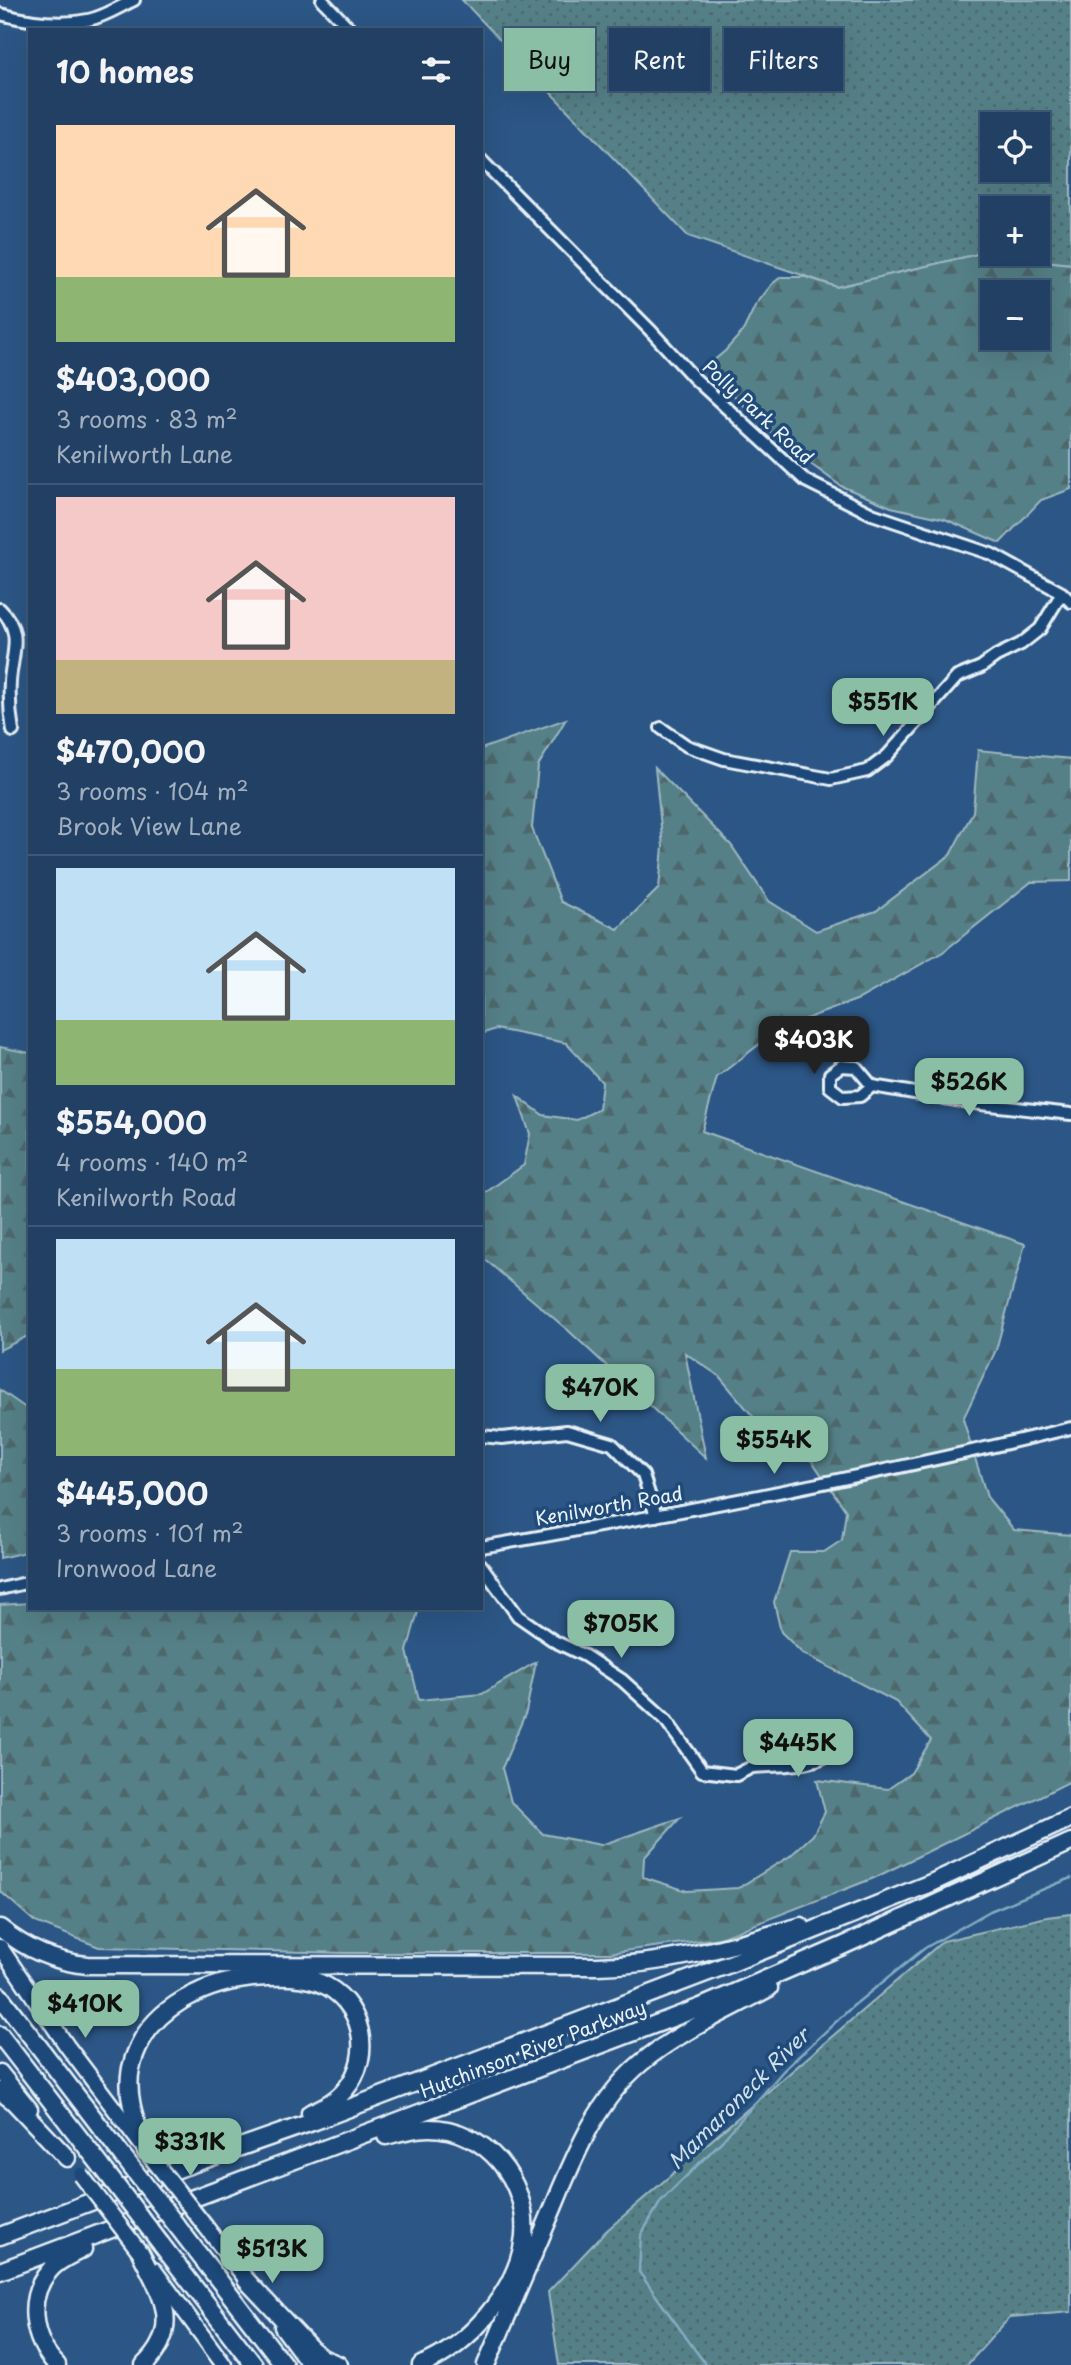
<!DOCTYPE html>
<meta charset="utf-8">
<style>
:root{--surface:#214064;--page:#29476a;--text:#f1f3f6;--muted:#a2afbf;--line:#3e5978;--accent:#8abfa5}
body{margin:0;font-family:"Playpen Sans",sans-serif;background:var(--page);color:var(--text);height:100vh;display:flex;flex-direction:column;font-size:26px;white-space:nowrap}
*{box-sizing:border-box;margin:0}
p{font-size:23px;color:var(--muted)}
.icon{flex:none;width:38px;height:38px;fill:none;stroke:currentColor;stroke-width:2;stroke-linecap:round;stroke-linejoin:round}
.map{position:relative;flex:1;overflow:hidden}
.panel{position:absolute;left:28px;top:28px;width:455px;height:1582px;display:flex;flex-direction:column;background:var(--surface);border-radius:0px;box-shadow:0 7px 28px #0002,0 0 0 2px var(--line)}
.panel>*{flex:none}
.top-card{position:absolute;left:504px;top:28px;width:462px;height:63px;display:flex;gap:14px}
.controls{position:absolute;left:980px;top:112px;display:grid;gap:14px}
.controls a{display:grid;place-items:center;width:70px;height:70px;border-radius:0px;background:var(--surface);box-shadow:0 7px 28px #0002,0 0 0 2px var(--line);font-size:35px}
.price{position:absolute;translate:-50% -60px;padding:0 16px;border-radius:14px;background:var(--accent);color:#111;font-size:23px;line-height:46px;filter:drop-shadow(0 2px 4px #0008)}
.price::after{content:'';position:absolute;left:50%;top:42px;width:21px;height:16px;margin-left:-10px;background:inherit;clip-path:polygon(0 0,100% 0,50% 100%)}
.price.active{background:#222;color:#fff}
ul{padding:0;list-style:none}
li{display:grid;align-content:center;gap:14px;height:371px;padding:0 28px}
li+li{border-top:2px solid var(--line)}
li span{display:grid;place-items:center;height:217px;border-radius:0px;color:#555}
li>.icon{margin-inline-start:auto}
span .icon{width:126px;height:126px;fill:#fffc;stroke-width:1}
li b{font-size:30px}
h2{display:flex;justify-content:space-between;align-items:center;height:84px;padding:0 28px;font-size:30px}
.pill{padding:0 24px;border-radius:0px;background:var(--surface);box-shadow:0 7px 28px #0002,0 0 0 2px var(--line);font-size:24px;line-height:63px}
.pill.active{background:var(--accent);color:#111}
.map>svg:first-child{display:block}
.grass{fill:url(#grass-dots);stroke:#9eb8c0;stroke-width:2;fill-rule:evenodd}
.forest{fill:url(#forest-firs);stroke:#9eb8c0;stroke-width:2;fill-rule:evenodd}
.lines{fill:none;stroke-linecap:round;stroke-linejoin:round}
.stream{stroke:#85abc2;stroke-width:2.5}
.minor-casing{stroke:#e8f1f8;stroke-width:16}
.major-casing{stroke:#e8f1f8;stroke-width:19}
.highway-casing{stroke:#e8f1f8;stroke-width:21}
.minor{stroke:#1f4a7a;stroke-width:10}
.major{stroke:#1f4a7a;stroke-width:14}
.highway{stroke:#1f4a7a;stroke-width:16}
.major-bridge-casing{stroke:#e8f1f8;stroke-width:19;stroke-linecap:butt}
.highway-bridge-casing{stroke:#e8f1f8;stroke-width:21;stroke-linecap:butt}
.major-bridge{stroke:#1f4a7a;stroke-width:14}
.highway-bridge{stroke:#1f4a7a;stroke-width:16}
.labels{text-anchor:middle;stroke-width:7;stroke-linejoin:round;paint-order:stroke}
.street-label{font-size:19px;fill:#e8f1f8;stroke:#1f4a7a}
.water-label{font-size:21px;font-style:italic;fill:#cfdfea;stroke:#1f4a7a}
</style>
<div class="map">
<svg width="1071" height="2365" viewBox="0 0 1071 2365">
<defs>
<pattern id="grass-dots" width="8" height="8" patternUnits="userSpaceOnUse" patternTransform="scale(1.75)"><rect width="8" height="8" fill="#558087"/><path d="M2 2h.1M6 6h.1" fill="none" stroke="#4e676c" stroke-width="1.8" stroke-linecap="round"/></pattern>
<pattern id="forest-firs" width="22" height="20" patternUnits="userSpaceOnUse" patternTransform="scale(1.75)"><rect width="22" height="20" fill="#558087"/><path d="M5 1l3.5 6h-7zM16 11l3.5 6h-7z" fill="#4e676c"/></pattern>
</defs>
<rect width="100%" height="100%" fill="#2c5685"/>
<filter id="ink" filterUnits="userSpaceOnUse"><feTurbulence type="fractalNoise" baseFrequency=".0143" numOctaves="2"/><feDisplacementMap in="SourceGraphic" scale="14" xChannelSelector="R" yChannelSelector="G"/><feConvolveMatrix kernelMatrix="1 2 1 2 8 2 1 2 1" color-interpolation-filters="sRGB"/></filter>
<g filter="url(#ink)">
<path class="grass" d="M462 0H1071V264L978 254 837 287 688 236ZM992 124H1038V170H992ZM992 208H1038V254H992Z
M1071 1914V2312L1010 2317 967 2365H559L548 2292 606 2231 943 1941 1047 1917Z"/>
<path class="forest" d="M978 254 1071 264V489L1041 500 1000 543 945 519 891 507 841 486 779 441 706 367 725 351 743 331 755 306 772 284 781 277H806L837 287ZM992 292H1038V338H992Z
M566 719 538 766 532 828 561 902 618 929 659 888 663 847 655 768 731 845 769 901 816 931 876 911 950 855 973 812 978 750 1071 759V881L1031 882 943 952 859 999 779 1029 717 1077 702 1131 1025 1244 996 1350 963 1419 987 1497 1014 1530 1071 1535V1781L874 1878 720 1938 609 1953H346L99 1947 35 1922 0 1891V1605L30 1603V1608H419L407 1651 419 1700 482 1694 536 1662 526 1712 502 1768 511 1802 543 1834 601 1845 680 1818 644 1858 643 1877 687 1891 738 1888 790 1856 813 1835 825 1812 817 1780 888 1789 911 1773 931 1740 896 1702 802 1653 781 1632 774 1602 790 1552H824L842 1540 846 1511 812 1461 777 1445 719 1376 685 1353 706 1458 570 1332 481 1256V1196L524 1165 530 1134 517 1096 543 1115 577 1120 599 1109 602 1082 566 1043 496 1029 481 1034V749Z
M0 1047 30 1053V1335L0 1350Z
M0 1390 30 1411V1551L0 1558Z"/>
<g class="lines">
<path class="stream" d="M706 2365 639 2272 641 2235 661 2201 722 2141 783 2071 853 2006 925 1948 990 1911 1071 1878"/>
<g class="minor-casing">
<path id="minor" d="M322 0 351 30
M0 14C27 21 60 26 88 20 104 17 119 7 134 0
M481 160 650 330 694 378 806 481 872 514 991 554 1062 593 1071 602
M0 609C24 632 12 653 10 681 9 698 10 714 13 731
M661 728 687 746 724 759 831 779 867 771 887 756 957 677 981 667 996 656 1021 644 1040 629 1062 593
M872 1086 860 1096 843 1097 830 1087V1074L841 1066 856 1067 872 1086 981 1104 1071 1114
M481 1436 502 1438 567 1431 612 1444 643 1475 656 1516
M481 1547C679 1513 876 1475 1071 1428
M481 1565 518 1616 554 1641 585 1656 622 1680 665 1719 702 1771 736 1775 752 1767
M0 1589 30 1582
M813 1727C836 1727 850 1745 824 1757 802 1767 775 1765 752 1767L803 1731Z"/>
</g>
<g class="major-casing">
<path id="major" d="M0 1947 67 2046 141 2144
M0 2072 30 2109
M206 2227 253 2288
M154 2270 224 2365
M282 2327 310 2365"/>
</g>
<g class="highway-casing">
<path id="highway" d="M0 1928C26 1949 54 1962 87 1965L597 1966C668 1965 734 1945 801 1926
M0 1996 125 2159
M0 2035 102 2167
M0 2091 14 2102 67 2158
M386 2136C400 2132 414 2128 429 2128 485 2128 529 2181 524 2236 519 2288 469 2347 421 2365
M146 2151C137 2124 125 2097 131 2068 145 2006 210 1979 267 1977 285 1976 303 1976 320 1983 362 2000 375 2055 345 2090 336 2101 323 2107 310 2113
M184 2235 284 2365
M0 2236 186 2166 315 2121 727 1965 931 1883 1071 1818
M161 2244 254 2365
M140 2252C160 2292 184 2327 144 2365
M0 2271 701 2007 840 1947 1071 1842
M246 2280 311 2349 322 2358 339 2365
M57 2365C32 2340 25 2298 50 2270 58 2260 72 2255 83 2249
M486 2365C506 2319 525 2273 545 2227 570 2169 591 2105 641 2063 678 2032 727 2011 769 1988"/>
</g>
<use href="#minor" class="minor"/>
<use href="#major" class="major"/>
<use href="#highway" class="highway"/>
<g class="major-bridge-casing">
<path id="major-bridge" d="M146 2151 206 2227
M81 2175 140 2252"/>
</g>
<g class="highway-bridge-casing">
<path id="highway-bridge" d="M125 2159 184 2235
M102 2167 161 2244"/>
</g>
<use href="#major-bridge" class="major-bridge"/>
<use href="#highway-bridge" class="highway-bridge"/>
</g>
</g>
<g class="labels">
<g class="street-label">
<text transform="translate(758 412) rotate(43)" y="7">Polly Park Road</text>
<text transform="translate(609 1506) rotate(-10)" y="7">Kenilworth Road</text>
<text transform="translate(533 2049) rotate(-21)" y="7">Hutchinson River Parkway</text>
</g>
<g class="water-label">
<text transform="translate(739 2099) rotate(-45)" y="7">Mamaroneck River</text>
</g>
</g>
</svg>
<div class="controls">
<a><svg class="icon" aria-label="locate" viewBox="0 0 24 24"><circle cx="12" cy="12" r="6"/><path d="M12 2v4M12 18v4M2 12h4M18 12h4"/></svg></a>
<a>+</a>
<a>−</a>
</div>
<b class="price" style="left:883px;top:738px">$551K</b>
<b class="price active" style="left:814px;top:1076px">$403K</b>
<b class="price" style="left:969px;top:1118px">$526K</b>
<b class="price" style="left:600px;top:1424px">$470K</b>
<b class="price" style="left:774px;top:1476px">$554K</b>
<b class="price" style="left:621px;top:1660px">$705K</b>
<b class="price" style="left:798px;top:1779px">$445K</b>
<b class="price" style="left:85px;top:2040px">$410K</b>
<b class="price" style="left:190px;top:2178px">$331K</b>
<b class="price" style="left:272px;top:2285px">$513K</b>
<div class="top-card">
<a class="pill active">Buy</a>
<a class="pill">Rent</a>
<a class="pill">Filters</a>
</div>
<section class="panel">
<h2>10 homes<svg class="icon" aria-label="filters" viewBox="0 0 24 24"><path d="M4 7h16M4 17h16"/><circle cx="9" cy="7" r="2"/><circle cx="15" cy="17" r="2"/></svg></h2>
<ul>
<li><span style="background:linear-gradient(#ffd9b3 70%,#8fb573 0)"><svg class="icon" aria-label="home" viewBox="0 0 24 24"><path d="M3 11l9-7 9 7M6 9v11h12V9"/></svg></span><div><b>$403,000</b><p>3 rooms · 83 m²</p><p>Kenilworth Lane</p></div></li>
<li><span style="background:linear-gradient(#f6c9c9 75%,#c2b280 0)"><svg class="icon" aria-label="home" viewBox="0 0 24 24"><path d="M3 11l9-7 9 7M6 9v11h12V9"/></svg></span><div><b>$470,000</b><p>3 rooms · 104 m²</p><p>Brook View Lane</p></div></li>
<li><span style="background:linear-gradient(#bfe0f5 70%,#8fb573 0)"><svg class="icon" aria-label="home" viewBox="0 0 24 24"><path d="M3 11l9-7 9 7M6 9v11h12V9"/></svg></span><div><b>$554,000</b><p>4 rooms · 140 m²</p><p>Kenilworth Road</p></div></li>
<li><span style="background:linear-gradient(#bfe0f5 60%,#8fb573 0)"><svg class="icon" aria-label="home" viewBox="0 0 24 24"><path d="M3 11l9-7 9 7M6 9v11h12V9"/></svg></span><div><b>$445,000</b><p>3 rooms · 101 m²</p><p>Ironwood Lane</p></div></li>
</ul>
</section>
</div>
